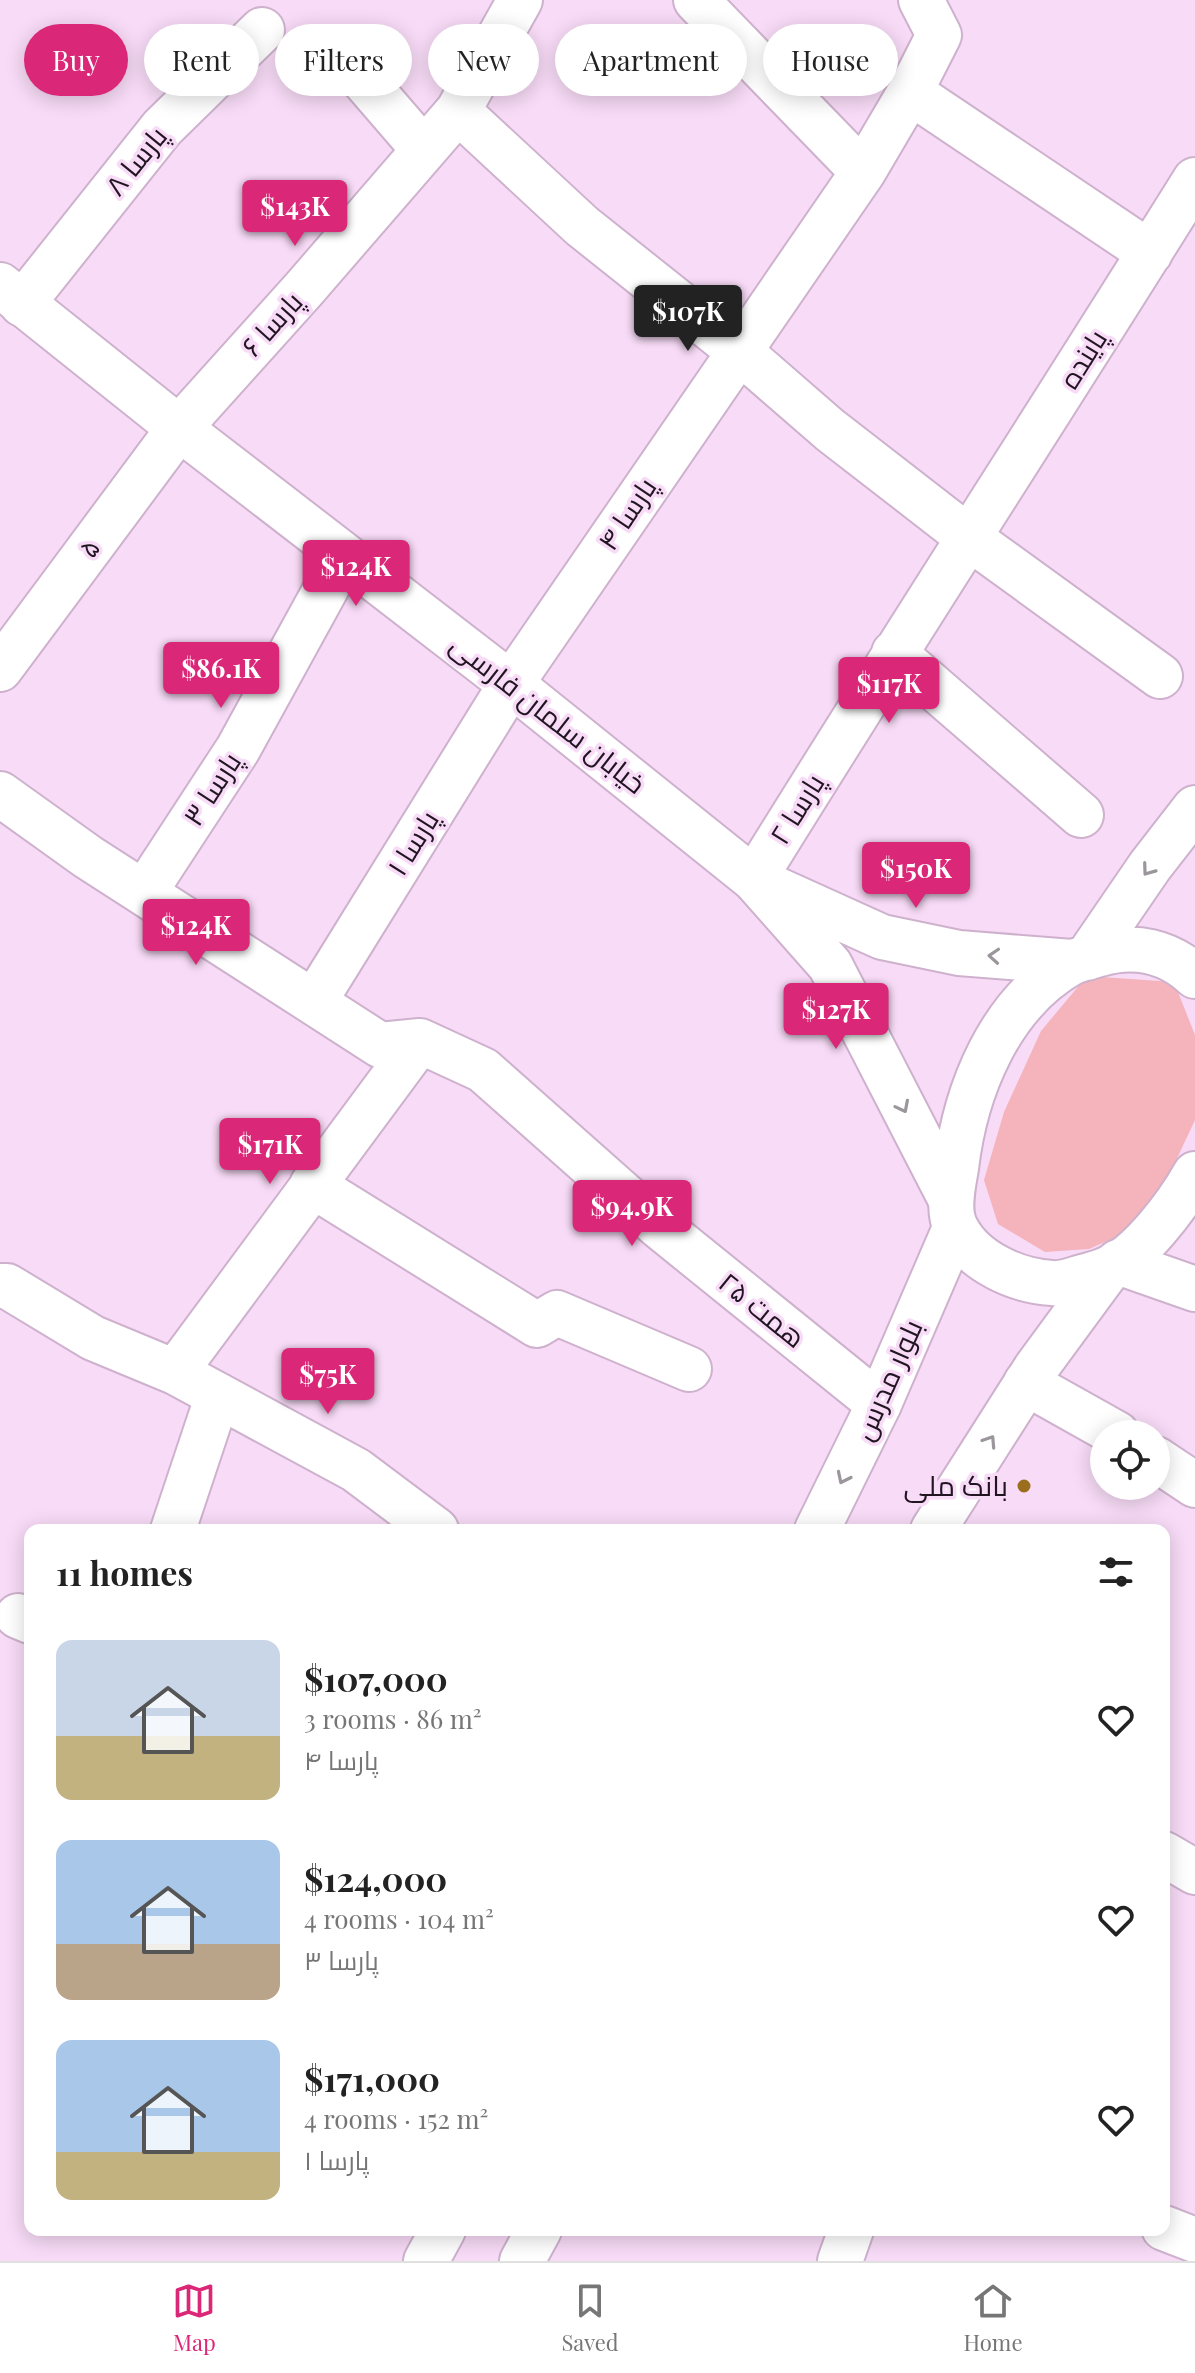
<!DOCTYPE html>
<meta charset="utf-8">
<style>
:root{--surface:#fff;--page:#f2f2f2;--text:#222;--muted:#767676;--line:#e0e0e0;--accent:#db2777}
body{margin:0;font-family:"Playfair Display",Cairo,serif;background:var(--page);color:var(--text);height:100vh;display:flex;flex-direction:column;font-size:30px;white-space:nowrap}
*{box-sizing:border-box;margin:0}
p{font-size:26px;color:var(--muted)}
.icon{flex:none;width:44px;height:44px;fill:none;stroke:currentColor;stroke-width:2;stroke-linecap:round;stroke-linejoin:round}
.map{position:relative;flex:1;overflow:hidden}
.sheet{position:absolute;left:24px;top:1524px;width:1146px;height:712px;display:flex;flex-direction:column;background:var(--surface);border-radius:16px;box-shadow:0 4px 20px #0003}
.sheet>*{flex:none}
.banner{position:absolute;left:24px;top:24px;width:1148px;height:72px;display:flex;gap:16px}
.tools{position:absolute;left:1090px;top:1420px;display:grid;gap:16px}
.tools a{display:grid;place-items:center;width:80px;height:80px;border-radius:50%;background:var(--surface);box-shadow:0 4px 20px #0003;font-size:40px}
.price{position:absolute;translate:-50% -68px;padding:0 18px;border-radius:8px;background:var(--accent);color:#fff;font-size:26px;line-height:52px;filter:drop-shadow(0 2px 4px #0008)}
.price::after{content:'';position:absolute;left:50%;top:48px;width:24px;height:18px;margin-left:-12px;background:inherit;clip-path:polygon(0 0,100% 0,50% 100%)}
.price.selected{background:#222;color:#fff}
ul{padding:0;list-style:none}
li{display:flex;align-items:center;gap:24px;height:200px;padding:0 32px}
li span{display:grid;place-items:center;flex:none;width:224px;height:160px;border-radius:16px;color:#555}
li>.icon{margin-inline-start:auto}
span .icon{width:96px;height:96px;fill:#fffc;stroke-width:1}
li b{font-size:34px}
h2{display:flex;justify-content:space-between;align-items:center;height:96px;padding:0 32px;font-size:34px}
.pill{padding:0 28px;border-radius:36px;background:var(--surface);box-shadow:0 4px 20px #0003;font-size:28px;line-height:72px}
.pill.selected{background:var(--accent);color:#fff}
.dock{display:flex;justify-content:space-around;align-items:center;height:112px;border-top:2px solid var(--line);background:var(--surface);font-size:22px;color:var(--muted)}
.dock a{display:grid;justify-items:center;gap:4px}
.dock .selected{color:var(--accent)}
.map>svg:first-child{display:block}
.green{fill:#f5b3bb}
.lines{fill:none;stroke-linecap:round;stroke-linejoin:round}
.street-casing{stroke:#ceb2cd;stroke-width:48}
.secondary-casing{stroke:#ceb2cd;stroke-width:48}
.primary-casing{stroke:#ceb2cd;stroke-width:48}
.street{stroke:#fff;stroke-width:44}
.secondary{stroke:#fff;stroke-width:44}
.primary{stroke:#fff;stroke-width:44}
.oneway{stroke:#9b969b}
.poi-dot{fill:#9b6e1e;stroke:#f8dbf7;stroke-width:3}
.labels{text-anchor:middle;stroke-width:7;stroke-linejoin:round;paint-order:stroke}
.street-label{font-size:28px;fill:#201520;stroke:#f8dbf7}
.poi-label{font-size:28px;fill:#201520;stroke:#f8dbf7;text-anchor:end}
</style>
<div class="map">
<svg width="1195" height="2261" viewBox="0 0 1195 2261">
<rect width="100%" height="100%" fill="#f8dbf7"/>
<path class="green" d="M1087 976 1174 982 1195 1035V1120L1157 1201 1118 1236 1089 1249 1045 1252 998 1224 984 1180 1004 1112 1041 1031Z"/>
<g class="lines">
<g class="street-casing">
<path id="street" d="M336 48 424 150
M910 92 939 35 921 0
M458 111 582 226 739 351 830 430 968 537 1160 676
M863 172 910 92 1150 253
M22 304 162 128 262 30
M894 653 1081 815
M0 669 179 428 304 289 458 111 520 0
M0 794 88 857 380 1045 420 1041
M754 879C899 644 1049 414 1195 180
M144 893 238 749 344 556
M314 1002 511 684 863 172 696 0
M420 1041 483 1070 660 1227 879 1404
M312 1185 537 1325 557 1313 689 1369
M0 1286H7L93 1338 175 1372 356 1470 436 1530
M175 1372 420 1041
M1026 1383 1117 1434
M1156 1459 1195 1485
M173 1530 218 1395
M18 1616 30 1621
M1164 1854 1195 1872
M1164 2228 1195 2240
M840 2261 851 2230"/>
</g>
<g class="secondary-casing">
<path id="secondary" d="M0 285 179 428 511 684 754 879 830 965 951 1200
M767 885 882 937 959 953 1072 962
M1118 1262 1195 1289"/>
</g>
<g class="primary-casing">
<path id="primary" d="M1087 958 1150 866 1195 808
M1195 976C1168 951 1135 944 1100 954 1091 957 1079 959 1071 963 999 1004 965 1091 956 1168 953 1186 947 1211 956 1228 973 1262 1017 1281 1052 1283 1063 1284 1072 1280 1082 1277 1090 1275 1098 1273 1105 1270 1139 1258 1178 1204 1195 1174
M817 1530 879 1404 955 1228
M933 1530 1036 1368 1108 1270
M426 2261 443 2230
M522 2261 539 2230"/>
</g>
<use href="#street" class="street"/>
<use href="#secondary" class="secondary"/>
<use href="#primary" class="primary"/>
</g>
<defs><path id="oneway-chevron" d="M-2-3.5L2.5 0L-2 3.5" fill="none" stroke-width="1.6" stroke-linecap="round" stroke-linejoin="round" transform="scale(2)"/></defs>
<g class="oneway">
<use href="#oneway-chevron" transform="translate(1148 870) rotate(126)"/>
<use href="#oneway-chevron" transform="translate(994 956) rotate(-176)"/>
<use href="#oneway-chevron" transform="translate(903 1107) rotate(63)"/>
<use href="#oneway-chevron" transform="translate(990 1441) rotate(-57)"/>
<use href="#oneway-chevron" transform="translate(843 1478) rotate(116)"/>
</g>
<circle class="poi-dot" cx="1024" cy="1486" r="8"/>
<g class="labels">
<g class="street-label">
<text transform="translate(136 161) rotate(-51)" y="10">پارسا ۸</text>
<text transform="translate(272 324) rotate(-48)" y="10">پارسا ۶</text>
<text transform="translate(1083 359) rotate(-58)" y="10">پاینده</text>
<text transform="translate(627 514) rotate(-56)" y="10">پارسا ۴</text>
<text transform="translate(89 548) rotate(-53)" y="10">۵</text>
<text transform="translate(548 714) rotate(38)" y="10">خیابان سلمان فارسی</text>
<text transform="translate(212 789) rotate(-57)" y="10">پارسا ۳</text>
<text transform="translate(797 809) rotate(-58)" y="10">پارسا ۲</text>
<text transform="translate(413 843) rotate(-58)" y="10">پارسا ۱</text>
<text transform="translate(762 1310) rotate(39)" y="10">همت ۲۵</text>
<text transform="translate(888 1380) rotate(-66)" y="10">بلوار مدرس</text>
</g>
<g class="poi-label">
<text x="1008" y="1496">بانک ملی</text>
</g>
</g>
</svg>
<div class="tools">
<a><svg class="icon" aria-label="locate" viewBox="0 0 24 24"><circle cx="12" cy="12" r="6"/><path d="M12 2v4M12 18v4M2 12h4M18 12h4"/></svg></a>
</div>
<b class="price" style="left:295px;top:248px">$143K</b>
<b class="price selected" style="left:688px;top:353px">$107K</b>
<b class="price" style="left:356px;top:608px">$124K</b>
<b class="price" style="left:221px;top:710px">$86.1K</b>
<b class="price" style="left:889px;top:725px">$117K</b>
<b class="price" style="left:916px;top:910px">$150K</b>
<b class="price" style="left:196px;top:967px">$124K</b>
<b class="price" style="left:836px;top:1051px">$127K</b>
<b class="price" style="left:270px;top:1186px">$171K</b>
<b class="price" style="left:632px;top:1248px">$94.9K</b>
<b class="price" style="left:328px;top:1416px">$75K</b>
<div class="banner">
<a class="pill selected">Buy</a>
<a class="pill">Rent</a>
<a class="pill">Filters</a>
<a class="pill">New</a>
<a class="pill">Apartment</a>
<a class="pill">House</a>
</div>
<section class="sheet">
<h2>11 homes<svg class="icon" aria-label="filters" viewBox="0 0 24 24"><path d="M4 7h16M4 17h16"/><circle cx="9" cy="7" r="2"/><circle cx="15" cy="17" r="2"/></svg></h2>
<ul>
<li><span style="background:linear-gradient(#c9d6e8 60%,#c2b280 0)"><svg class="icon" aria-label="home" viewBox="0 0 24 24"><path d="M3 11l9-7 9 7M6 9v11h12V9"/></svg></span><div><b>$107,000</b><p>3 rooms · 86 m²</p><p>پارسا ۴</p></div><svg class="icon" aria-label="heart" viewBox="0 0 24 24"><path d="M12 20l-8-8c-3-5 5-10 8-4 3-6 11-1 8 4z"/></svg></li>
<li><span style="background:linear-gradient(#a9c7e8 65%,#b9a48a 0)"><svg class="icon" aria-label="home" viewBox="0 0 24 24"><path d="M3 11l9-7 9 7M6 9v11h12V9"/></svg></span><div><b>$124,000</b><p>4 rooms · 104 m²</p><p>پارسا ۳</p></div><svg class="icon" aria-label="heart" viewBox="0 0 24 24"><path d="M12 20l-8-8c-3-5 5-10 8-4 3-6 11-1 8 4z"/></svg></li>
<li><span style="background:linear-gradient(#a9c7e8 70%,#c2b280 0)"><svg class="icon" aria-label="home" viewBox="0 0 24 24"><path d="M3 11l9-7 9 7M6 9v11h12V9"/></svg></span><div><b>$171,000</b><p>4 rooms · 152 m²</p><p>پارسا ۱</p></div><svg class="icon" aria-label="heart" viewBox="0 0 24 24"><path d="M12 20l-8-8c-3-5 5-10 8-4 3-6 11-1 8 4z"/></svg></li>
</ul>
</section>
</div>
<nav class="dock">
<a class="selected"><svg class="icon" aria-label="map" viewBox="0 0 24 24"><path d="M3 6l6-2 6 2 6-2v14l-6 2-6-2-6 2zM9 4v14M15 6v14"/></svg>Map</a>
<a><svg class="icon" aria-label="saved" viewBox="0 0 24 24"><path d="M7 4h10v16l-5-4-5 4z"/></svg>Saved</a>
<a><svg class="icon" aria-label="home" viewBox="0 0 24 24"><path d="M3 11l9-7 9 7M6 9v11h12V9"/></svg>Home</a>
</nav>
